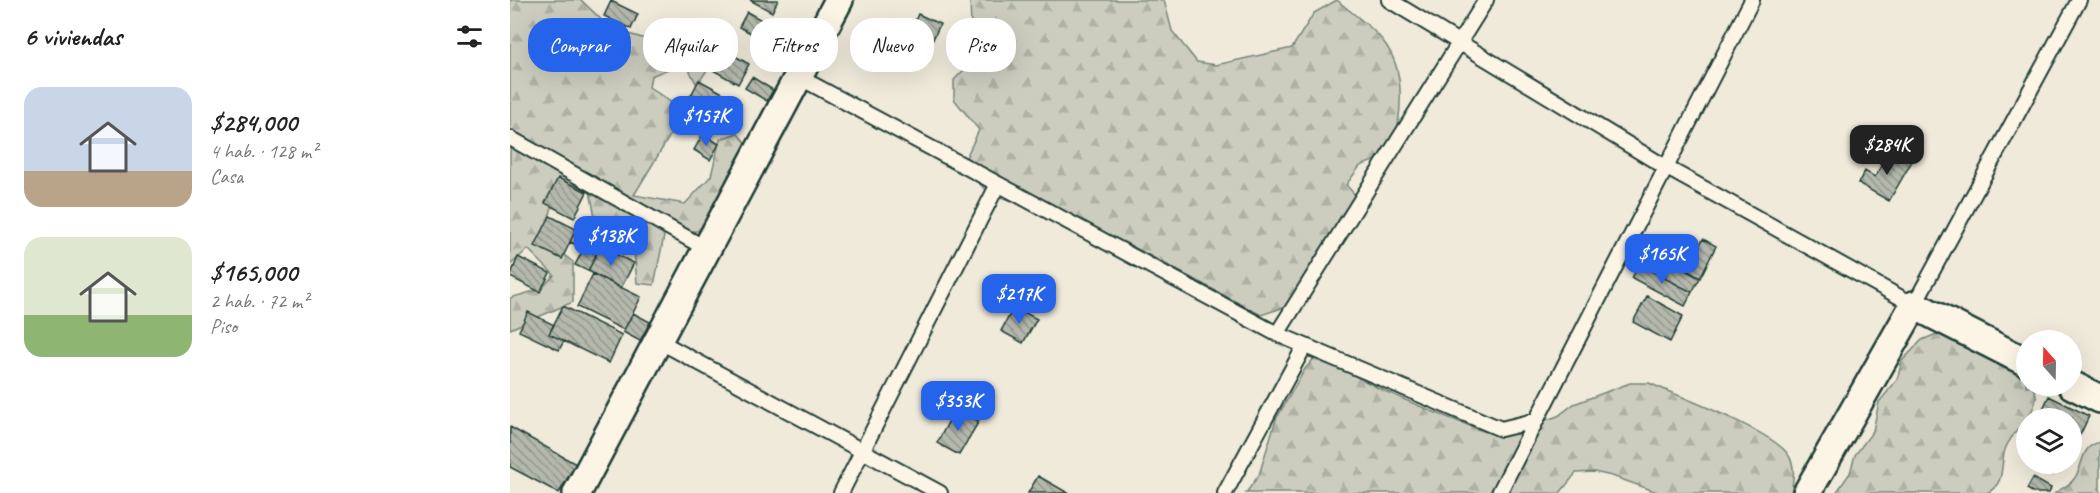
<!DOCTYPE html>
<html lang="es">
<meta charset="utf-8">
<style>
:root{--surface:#fff;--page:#f6f6f6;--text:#222;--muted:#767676;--accent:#2563eb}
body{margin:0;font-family:Caveat,sans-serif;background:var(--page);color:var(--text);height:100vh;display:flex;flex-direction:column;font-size:22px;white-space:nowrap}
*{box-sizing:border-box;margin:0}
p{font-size:20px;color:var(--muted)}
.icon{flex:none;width:33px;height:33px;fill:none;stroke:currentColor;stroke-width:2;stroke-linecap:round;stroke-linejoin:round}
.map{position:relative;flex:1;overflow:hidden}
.panel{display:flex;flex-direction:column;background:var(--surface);width:510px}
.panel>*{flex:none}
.top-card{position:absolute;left:18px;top:18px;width:570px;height:54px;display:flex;gap:12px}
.needle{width:39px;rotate:340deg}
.fabs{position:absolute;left:1506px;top:330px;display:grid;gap:12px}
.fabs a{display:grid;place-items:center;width:66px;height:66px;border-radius:50%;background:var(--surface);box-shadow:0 6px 24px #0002;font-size:30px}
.price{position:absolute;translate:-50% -51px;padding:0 14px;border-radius:12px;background:var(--accent);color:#fff;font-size:20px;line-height:39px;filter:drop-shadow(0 2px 3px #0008)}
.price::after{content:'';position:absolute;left:50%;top:36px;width:18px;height:14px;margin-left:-9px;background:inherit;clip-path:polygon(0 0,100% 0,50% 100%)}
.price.selected{background:#222;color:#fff}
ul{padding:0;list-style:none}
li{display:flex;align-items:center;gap:18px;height:150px;padding:0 24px}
li span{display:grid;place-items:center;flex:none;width:168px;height:120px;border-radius:18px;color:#555}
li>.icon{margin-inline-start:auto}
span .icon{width:72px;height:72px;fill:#fffc;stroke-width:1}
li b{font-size:26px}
h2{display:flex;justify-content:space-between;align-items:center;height:72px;padding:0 24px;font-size:26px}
.tag{padding:0 21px;border-radius:24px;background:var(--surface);box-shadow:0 6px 24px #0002;font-size:21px;line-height:54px}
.tag.selected{background:var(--accent);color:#fff}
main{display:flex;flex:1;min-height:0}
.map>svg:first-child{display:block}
.forest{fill:url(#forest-firs);stroke:#76857a;stroke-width:1.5}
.building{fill:url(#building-back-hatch);stroke:#1f3d34;stroke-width:1.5}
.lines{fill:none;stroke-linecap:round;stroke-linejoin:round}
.service-casing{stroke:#1f3d34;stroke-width:18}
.minor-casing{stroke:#1f3d34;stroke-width:32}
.service{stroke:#fcf5e5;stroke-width:14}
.minor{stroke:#fcf5e5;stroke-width:27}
</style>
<main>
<section class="panel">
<h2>6 viviendas<svg class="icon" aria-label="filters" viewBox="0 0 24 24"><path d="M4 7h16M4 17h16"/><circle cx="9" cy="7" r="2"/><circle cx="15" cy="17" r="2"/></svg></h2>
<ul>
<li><span style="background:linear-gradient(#c9d6e8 70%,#b9a48a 0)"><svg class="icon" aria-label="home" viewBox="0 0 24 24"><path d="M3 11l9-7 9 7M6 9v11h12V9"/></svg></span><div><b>$284,000</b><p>4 hab. · 128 m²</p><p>Casa</p></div></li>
<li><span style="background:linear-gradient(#dfe7d0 65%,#8fb573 0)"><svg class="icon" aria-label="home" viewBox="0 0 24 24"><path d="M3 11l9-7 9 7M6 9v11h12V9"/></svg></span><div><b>$165,000</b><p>2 hab. · 72 m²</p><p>Piso</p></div></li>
</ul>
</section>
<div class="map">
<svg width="1590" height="493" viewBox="0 0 1590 493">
<defs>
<pattern id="forest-firs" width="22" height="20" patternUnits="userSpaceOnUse" patternTransform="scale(1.5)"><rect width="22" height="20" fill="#cccdbf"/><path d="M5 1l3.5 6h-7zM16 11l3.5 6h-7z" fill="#afb1a5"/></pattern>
<pattern id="building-back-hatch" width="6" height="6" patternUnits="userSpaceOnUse" patternTransform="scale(1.5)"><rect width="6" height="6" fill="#b5b9ad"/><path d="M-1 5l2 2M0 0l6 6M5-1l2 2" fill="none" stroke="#93988e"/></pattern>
</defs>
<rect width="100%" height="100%" fill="#efeada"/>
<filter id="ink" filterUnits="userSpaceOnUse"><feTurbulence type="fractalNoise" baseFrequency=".0167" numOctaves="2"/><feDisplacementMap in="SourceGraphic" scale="12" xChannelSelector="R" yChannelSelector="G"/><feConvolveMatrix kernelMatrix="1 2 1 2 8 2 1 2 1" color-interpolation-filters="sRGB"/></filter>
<g filter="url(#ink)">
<path class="forest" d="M0 0H71L101 29 188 54 197 70 187 85 175 62 141 76 139 87 162 103 164 129 124 195 175 204 201 176 210 139 227 133 241 148 191 231H155L144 285 127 283 122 227 86 222 79 186 64 174 47 186 34 239 63 262V302L0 329V298L31 289 44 275 18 249 0 265Z
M460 0H654L662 31 687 62 706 65 782 48 804 13 827 0C841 13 861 25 873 41 898 72 891 118 882 154L850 166 836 185 849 199 839 235 775 307 751 315 616 243 477 192 453 164 469 130 444 99V80L496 27H461Z
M1429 333 1448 337 1516 375V386H1522C1524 389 1527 395 1526 399 1523 417 1503 431 1496 447 1489 464 1497 483 1477 493H1326L1340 473 1345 455 1363 431 1369 402 1387 380 1392 361 1412 340Z
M807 355 868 388 921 411 976 432 994 434 1048 416 1064 404 1120 383H1139C1168 396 1266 432 1279 456 1286 468 1283 481 1281 493H1150L1102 476 1084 472 1066 473 1050 493H736L749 475 766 419 795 369Z
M1590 442V493H1545C1551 489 1560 485 1564 479 1575 464 1569 447 1590 442Z"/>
<path class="building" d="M240 0H268L262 12Z
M101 1 128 14 121 29 94 16Z
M237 12 262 26 254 40 229 27Z
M408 14 430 24 414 59 393 50Z
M192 32 206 40 192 64 178 56Z
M204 44 239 64 228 84 192 64Z
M242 77 263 90 257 101 235 88Z
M189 80 231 103 217 126 177 103Z
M193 134 209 144 200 160 184 150Z
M1382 149 1402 161 1379 201 1348 183 1355 171 1365 177Z
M48 178 77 192 64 218 35 203Z
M40 216 66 229 52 259 25 246Z
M68 225 85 233 80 242 90 247 78 271 65 265 74 248 60 242Z
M1193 239 1206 246 1190 278 1176 270Z
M90 247 124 263 111 288 78 271Z
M8 257 40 273 30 292 0 277Z
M1162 263 1190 278 1182 292 1154 278Z
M1129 265 1182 292 1175 306 1122 278Z
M83 274 131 297 114 330 67 307Z
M1137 296 1173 316 1160 342 1123 322Z
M53 306 112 335 99 363 39 334Z
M504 307 527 319 513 343 491 331Z
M18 312 44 325 39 334 54 341 49 350 9 331Z
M123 313 140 322 130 341 113 332Z
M1539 396 1579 416 1570 435 1562 431V418H1537L1530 415Z
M446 408 469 421 449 455 427 443Z
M0 427 66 464 49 493 0 467Z
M1528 464H1549L1543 475 1529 468 1531 465Z
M528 476 558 493H518Z
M1523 478 1541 488 1539 493H1524L1517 489Z"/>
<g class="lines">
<g class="service-casing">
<path id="service" d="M879 0 1157 168 1404 305 1569 0
M287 76 767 334 991 429 1024 421
M0 138 195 248
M767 334 976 0
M147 340 430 493
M331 493 488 184
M715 493 794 347
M989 493 1242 0"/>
</g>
<g class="minor-casing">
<path id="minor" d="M1562 385 1590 399
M67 493 329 0
M1297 493 1404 305 1516 362"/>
</g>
<use href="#service" class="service"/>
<use href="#minor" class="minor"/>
</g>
</g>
</svg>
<div class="fabs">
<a><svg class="needle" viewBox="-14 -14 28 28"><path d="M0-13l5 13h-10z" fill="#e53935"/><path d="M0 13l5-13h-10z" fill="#767676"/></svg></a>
<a><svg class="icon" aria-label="layers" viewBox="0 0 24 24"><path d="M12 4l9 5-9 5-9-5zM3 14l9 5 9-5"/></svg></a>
</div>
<b class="price" style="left:196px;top:147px">$157K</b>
<b class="price selected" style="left:1377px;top:176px">$284K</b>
<b class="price" style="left:101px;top:267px">$138K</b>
<b class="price" style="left:1152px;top:285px">$165K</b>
<b class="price" style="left:509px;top:325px">$217K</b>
<b class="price" style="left:448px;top:432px">$353K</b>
<div class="top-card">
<a class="tag selected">Comprar</a>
<a class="tag">Alquilar</a>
<a class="tag">Filtros</a>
<a class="tag">Nuevo</a>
<a class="tag">Piso</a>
</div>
</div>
</main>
